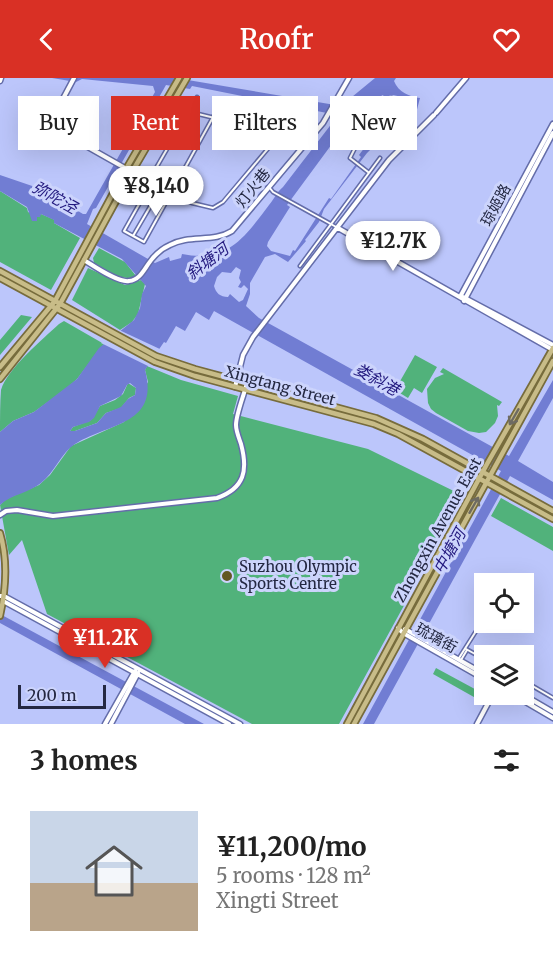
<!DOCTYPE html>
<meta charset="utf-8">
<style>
:root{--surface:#fff;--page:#f6f6f6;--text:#222;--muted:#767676;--accent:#d93025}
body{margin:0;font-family:Merriweather,"Noto Sans SC",serif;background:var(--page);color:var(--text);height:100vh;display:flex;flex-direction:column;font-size:22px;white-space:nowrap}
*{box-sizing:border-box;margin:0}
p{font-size:20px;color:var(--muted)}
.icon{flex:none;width:33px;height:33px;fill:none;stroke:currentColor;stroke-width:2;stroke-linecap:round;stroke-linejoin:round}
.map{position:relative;height:646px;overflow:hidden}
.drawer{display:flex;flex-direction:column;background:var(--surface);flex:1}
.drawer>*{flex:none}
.hud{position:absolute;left:18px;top:18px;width:518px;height:54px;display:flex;gap:12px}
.tools{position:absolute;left:474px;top:495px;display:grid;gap:12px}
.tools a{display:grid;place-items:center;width:60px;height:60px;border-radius:0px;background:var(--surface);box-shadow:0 6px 24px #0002;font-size:30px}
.scale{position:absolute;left:18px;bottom:15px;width:88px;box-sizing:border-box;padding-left:6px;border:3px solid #242842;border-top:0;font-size:16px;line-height:21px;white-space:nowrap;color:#242842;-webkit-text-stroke:4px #ccd4fc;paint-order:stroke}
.price{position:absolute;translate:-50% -51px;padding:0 14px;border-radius:21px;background:#fff;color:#222;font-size:20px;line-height:39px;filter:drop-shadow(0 2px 3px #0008)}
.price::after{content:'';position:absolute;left:50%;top:36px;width:18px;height:14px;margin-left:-9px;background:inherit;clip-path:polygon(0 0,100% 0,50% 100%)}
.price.current{background:var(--accent);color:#fff}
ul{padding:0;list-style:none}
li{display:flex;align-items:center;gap:18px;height:150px;padding:0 30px}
li span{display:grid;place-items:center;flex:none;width:168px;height:120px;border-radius:0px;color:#555}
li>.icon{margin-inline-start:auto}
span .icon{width:72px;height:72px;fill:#fffc;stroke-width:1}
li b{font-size:26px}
h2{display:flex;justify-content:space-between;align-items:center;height:72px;padding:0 30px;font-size:26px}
.tag{padding:0 21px;border-radius:0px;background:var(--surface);box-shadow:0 6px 24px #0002;font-size:21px;line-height:54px}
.tag.current{background:var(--accent);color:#fff}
header{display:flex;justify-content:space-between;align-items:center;height:78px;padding:0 30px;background:var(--accent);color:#fff;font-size:27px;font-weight:600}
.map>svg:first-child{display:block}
.green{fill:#51b27b}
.water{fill:#717dd3;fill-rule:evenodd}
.pier{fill:#bcc6fb}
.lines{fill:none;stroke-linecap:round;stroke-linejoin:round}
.street-casing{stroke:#646da9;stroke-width:5}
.secondary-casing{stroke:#646da9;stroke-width:7}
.primary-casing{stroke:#776c3c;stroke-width:8}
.street{stroke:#fff;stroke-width:2}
.secondary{stroke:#fff;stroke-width:4}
.primary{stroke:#c8bc88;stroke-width:4.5}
.oneway{stroke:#6e6b62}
.poi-dot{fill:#635723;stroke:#ccd4fc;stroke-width:2}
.labels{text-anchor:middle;stroke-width:6;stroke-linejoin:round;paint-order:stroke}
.street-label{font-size:15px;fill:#242842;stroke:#ccd4fc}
.poi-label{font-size:15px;fill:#242842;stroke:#ccd4fc;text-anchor:start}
.water-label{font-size:16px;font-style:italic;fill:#22187e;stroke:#ccd4fc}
</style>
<header><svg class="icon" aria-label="back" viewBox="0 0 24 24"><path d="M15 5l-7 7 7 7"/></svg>Roofr<svg class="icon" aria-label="heart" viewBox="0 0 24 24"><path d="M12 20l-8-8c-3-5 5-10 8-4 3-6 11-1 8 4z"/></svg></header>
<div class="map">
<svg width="553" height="646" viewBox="0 0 553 646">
<rect width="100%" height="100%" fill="#bcc6fb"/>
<path class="green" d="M0 113 27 130 28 134 36 138 41 136 55 142 54 145 80 160 51 212 0 184Z
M99 170 125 184 136 198C122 205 106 191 94 185L93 180Z
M88 190 125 207 141 202 145 206 138 236 132 244 120 252 72 222Z
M21 237 32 239 0 277V262Z
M64 243 104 266 77 301 66 311 34 334 13 343 0 354C0 341 0 325 1 312 7 291 43 261 59 246Z
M415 277 437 289 422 315 414 310 408 320 395 312Z
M147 288 181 302 238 318 233 336 368 371 464 418 339 646H252L47 536 22 462 9 477 0 427 6 421 39 407 50 397 71 368 124 344 148 304 145 292Z
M443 290 502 324 499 328 497 327 498 338 495 345 486 354 479 355 468 353 436 335 431 331 428 325 427 311 435 300 444 296 440 294Z
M128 305 136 310 135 317 129 320 121 330 106 335 97 345 75 353H70L73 349 91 342 100 328 115 322 123 316Z
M501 420 553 449V473L491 438Z
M436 590 484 616 481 623 433 596Z"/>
<path class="water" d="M52 0H176L341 28 375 0H396L394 3C398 14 410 19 420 20L413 47 372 70 367 75 324 131 319 144 305 162 306 163 288 184 275 176 265 179 250 205V216L246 228 259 240 509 378 553 302V320L518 383 553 404V422L510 398 374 646H363L501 393 214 233 209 242 196 234 185 253 176 248 166 265 164 264 145 292C160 347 108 345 75 366 61 375 54 395 41 405 29 415 12 416 0 427V354L13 343 34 334 77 301 99 270 134 242 140 230 142 216 146 208 122 181 54 145V142L41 136 40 139H37V143H32L27 129 0 113V97L41 111 83 136H86L155 14 153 8 82 1 76 4ZM166 7 190 11 192 8 332 36 336 40 283 109C276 115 275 120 269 127 244 160 228 185 182 176L181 180 170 183 169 179 155 185 87 146 93 131 96 130ZM383 17 384 19 393 17 416 22 413 41 410 45 370 67 348 51C349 45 360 32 362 28ZM343 51 365 69 359 77 361 79 331 121 329 120 295 173 293 172 290 178 271 173 267 168 268 164 290 129 287 127ZM236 189 241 192 239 200 241 204 238 209 241 210 244 207 248 211 243 222 239 224 230 216 228 219C220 219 216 215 214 208L217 199 222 194 231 195ZM130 305 136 310 135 317 128 321 121 329 106 335 97 345 75 353H70L73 349 89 344 94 340 100 328 121 318 127 307Z
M0 536 204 646H185L0 545Z"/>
<path class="pier" d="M117 251 162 272 150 289 101 265Z"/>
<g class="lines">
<g class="street-casing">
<path id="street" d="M190 34 281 56
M345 63 362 37 392 20 398 22
M355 70 350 80 368 94
M132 94 192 125 213 130 223 124 293 41 296 40 305 46
M148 104 197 19
M151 105 124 153 144 164 222 23
M269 109 273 114 338 150
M133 158 161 110
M300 188 380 80
M466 571 484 581
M459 580 478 550
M461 582 467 572
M524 603 553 620"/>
</g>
<g class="secondary-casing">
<path id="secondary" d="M74 0 49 47 132 94
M0 3 1 0
M436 35 466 0
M338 150 553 272
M84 182C94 188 118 205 129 203 141 202 145 189 152 181 157 175 163 170 170 167 190 156 213 165 232 153L323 45 349 0
M460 219 553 46
M463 219 553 267
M464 223 553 55
M235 309 243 277 253 259 389 82 434 37
M0 437 6 433 17 432 53 438 217 420C245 410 248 392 241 366 239 360 236 353 236 347 236 336 244 317 247 305
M0 518H4L240 646
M3 523 229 646
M398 550 403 555 484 601
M405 551 484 596
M512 616 553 640
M522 616 553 634
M105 646 135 593
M111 646 138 595
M477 646 493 616"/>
</g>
<g class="primary-casing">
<path id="primary" d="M0 193 156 278 195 291 376 340 423 361 553 433
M0 200 155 284 195 298 374 346 398 356 553 441
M0 289 55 223 126 91 179 0
M0 301 60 226 132 94 187 0
M0 455C8 482 6 511 0 538
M347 646 487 386 553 270
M354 646 553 283"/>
</g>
<use href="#street" class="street"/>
<use href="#secondary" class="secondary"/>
<use href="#primary" class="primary"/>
</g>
<defs><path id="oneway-shaft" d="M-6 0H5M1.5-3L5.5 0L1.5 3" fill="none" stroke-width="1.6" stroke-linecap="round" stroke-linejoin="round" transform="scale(1.5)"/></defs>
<g class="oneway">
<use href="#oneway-shaft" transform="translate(514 339) rotate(120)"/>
<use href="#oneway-shaft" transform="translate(474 427) rotate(-60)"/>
</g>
<circle class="poi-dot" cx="227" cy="498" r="6"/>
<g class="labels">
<g class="street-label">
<text transform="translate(253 110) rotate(-51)" y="5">灯火巷</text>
<text transform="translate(496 127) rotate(-62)" y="5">琼姬路</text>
<text transform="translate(280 308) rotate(15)" y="5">Xingtang Street</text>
<text transform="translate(438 452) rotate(-61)" y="5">Zhongxin Avenue East</text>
<text transform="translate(436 560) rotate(29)" y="5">琉璃街</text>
</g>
<g class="poi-label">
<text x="239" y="494">Suzhou Olympic<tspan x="239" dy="17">Sports Centre</tspan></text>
</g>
<g class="water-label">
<text transform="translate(55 119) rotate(29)" y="6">弥陀泾</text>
<text transform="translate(207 183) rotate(-37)" y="6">斜塘河</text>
<text transform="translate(377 301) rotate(29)" y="6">娄斜港</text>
<text transform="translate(449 473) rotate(-61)" y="6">中塘河</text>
</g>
</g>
</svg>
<div class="tools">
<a><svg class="icon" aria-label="locate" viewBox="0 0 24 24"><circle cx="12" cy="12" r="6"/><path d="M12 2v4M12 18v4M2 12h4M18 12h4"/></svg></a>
<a><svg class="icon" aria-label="layers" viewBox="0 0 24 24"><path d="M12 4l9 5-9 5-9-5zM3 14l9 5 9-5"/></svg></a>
</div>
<div class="scale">200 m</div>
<b class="price" style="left:156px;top:139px">¥8,140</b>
<b class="price" style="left:393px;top:194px">¥12.7K</b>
<b class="price current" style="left:105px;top:591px">¥11.2K</b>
<div class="hud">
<a class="tag">Buy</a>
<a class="tag current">Rent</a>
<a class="tag">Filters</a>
<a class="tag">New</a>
</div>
</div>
<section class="drawer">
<h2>3 homes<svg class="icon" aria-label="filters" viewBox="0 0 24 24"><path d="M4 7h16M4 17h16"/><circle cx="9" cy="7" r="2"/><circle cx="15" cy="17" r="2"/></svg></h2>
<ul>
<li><span style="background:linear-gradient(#c9d6e8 60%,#b9a48a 0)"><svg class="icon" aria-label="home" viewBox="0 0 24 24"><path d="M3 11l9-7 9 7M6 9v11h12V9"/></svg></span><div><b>¥11,200/mo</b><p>5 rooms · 128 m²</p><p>Xingti Street</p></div></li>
</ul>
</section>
